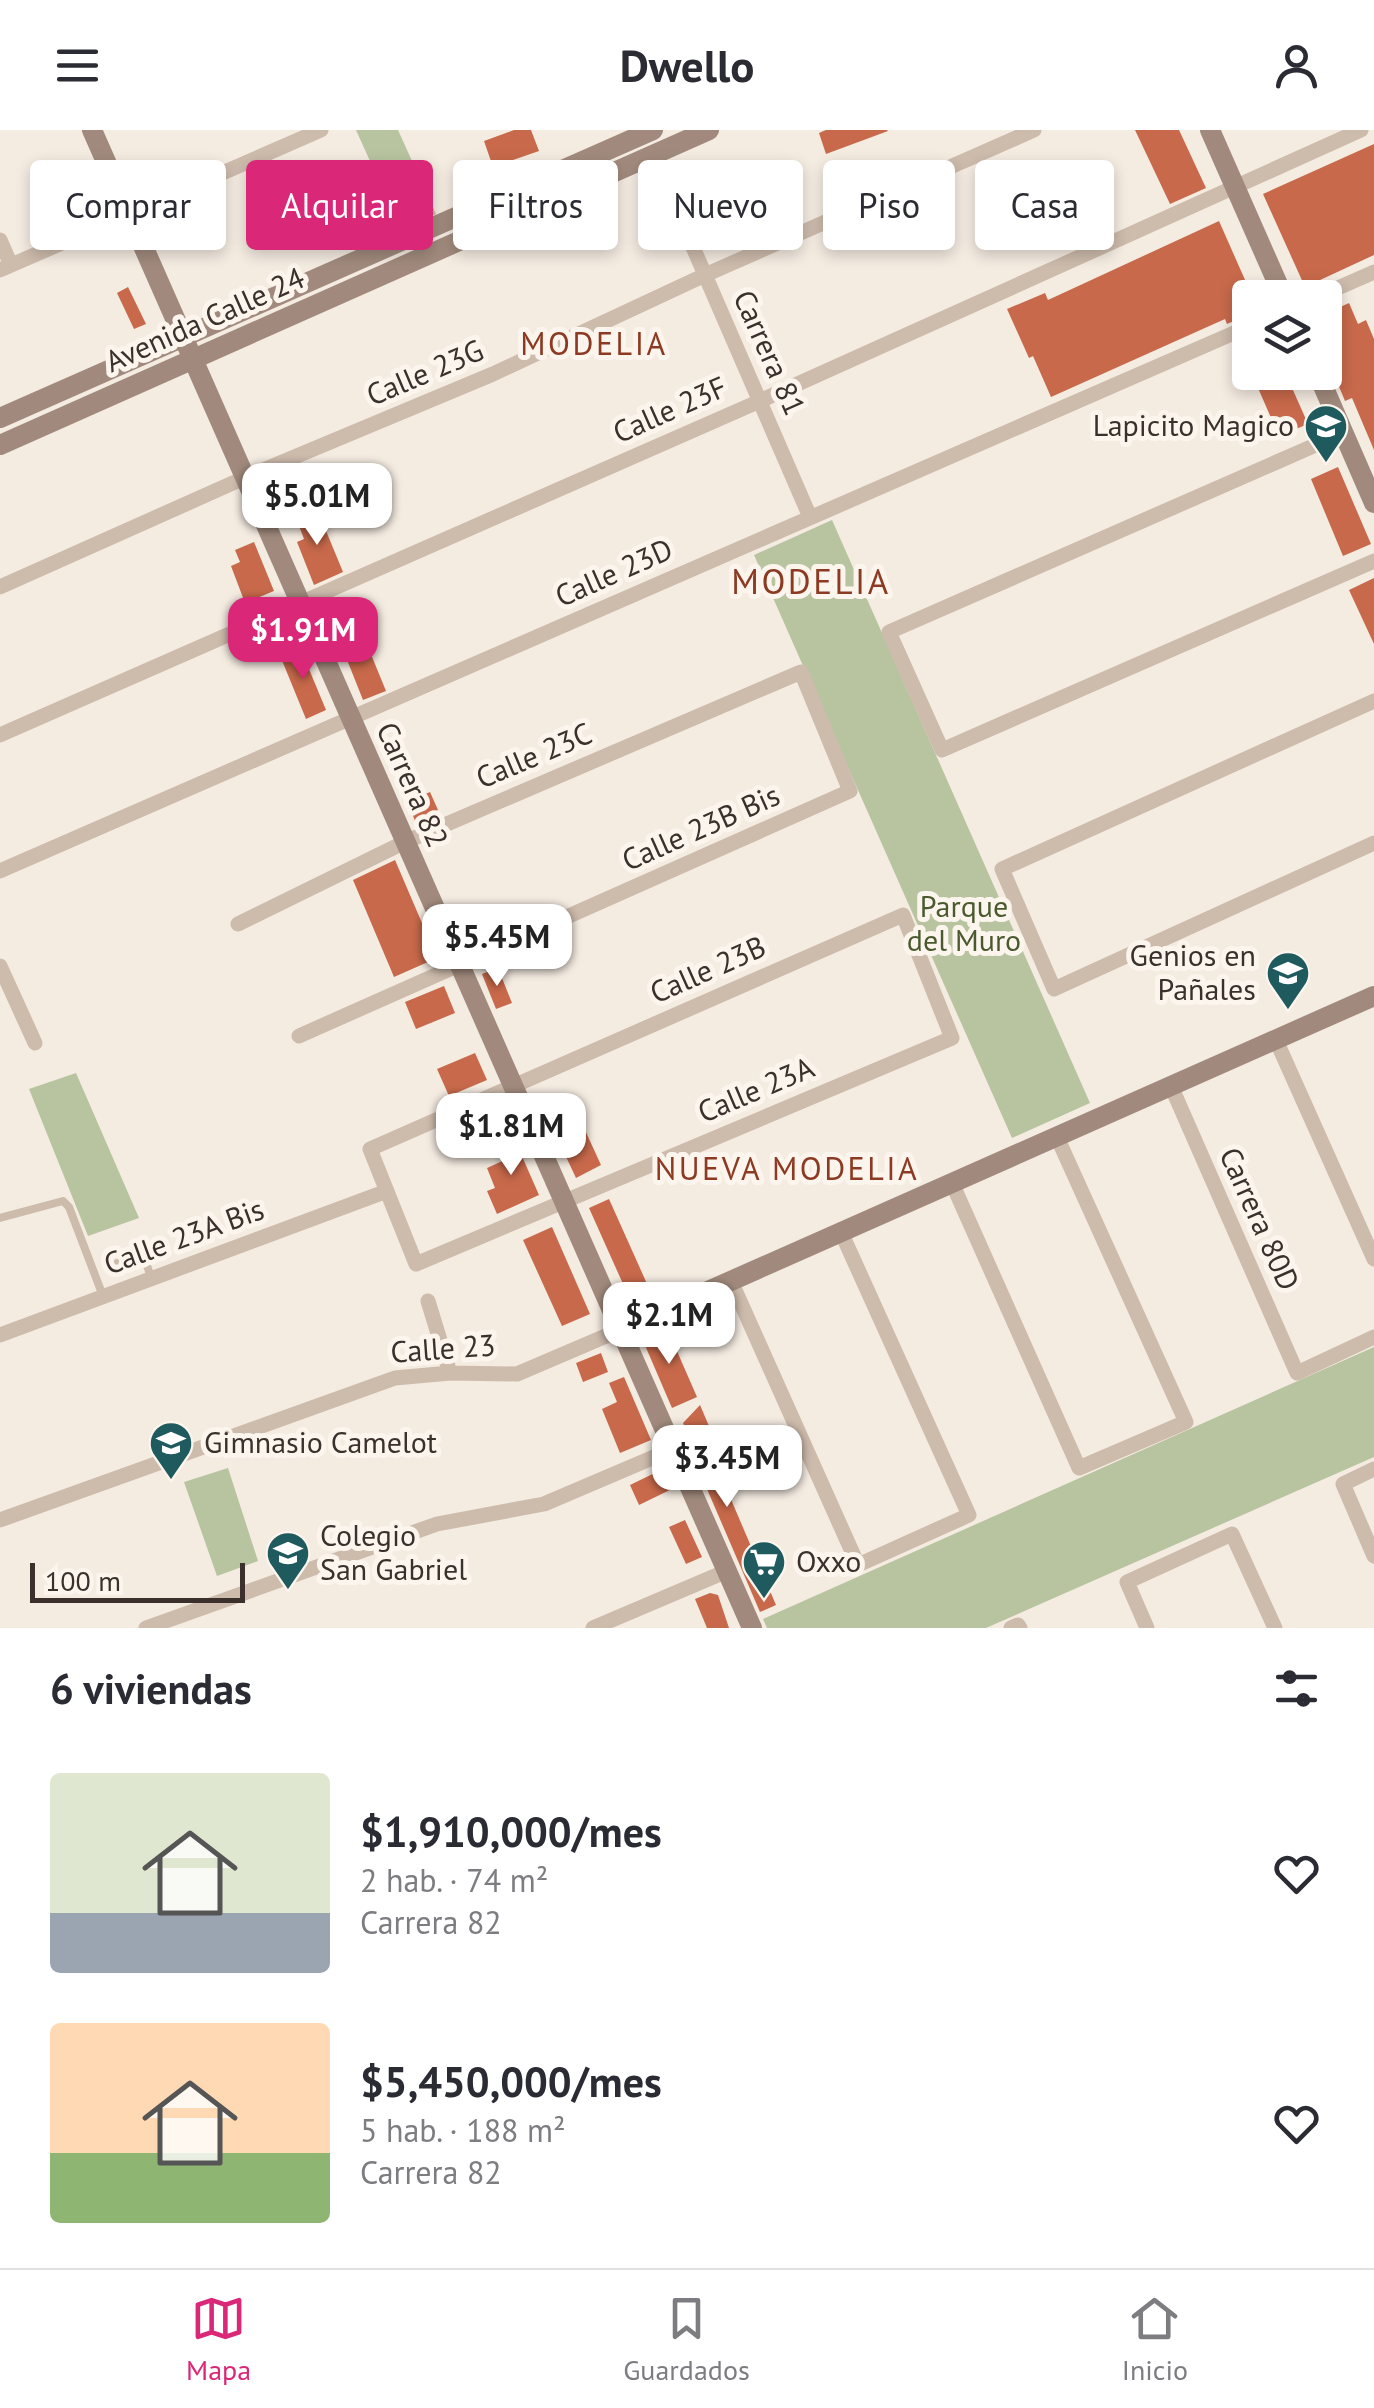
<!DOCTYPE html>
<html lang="es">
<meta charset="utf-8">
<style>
:root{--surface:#fff;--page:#f2f2f3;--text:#2b2b33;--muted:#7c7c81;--line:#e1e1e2;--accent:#db2777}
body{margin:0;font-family:"PT Sans",sans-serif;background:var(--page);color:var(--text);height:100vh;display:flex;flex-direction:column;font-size:38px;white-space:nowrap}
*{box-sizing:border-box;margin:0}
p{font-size:32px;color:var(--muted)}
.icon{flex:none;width:55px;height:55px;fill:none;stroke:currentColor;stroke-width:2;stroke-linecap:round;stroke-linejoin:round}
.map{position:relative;height:1498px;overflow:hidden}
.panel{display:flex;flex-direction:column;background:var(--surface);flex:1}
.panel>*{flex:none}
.guide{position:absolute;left:30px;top:30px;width:1315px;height:90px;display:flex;gap:20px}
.fabs{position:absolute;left:1232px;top:150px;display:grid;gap:20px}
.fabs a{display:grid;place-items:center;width:110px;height:110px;border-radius:10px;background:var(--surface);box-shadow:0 5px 15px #0003;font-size:50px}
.scale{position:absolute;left:30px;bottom:25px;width:215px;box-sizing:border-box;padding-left:10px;border:5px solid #3b302b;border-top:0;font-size:28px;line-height:35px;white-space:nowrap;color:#3b302b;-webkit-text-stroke:8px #fbf5ee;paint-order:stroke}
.price{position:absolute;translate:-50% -85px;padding:0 22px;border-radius:20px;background:#fff;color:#222;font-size:32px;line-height:65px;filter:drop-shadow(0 2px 5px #0008)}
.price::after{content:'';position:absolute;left:50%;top:60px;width:30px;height:22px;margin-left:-15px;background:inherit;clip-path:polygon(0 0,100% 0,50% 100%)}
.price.current{background:var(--accent);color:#fff}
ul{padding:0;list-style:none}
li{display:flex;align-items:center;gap:30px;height:250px;padding:0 50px}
li span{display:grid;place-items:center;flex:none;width:280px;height:200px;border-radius:10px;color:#555}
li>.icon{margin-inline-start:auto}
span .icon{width:120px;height:120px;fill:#fffc;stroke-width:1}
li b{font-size:42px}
h2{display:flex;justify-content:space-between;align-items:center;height:120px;padding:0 50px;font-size:42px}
.tag{padding:0 35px;border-radius:10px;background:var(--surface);box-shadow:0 5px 15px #0003;font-size:35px;line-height:90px}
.tag.current{background:var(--accent);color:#fff}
header{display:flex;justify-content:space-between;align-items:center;height:130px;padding:0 50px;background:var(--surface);font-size:45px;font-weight:700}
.tab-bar{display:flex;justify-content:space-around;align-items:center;height:140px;border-top:2px solid var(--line);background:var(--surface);font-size:28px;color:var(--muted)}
.tab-bar a{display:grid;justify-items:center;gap:5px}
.tab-bar .current{color:var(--accent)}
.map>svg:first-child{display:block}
.green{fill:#b8c4a0}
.building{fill:#c8694b}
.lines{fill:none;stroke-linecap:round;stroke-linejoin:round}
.lane{stroke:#cdbbac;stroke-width:8}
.street{stroke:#cdbbac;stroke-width:15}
.secondary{stroke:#a18a7d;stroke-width:20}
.labels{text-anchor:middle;stroke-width:10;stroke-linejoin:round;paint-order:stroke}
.street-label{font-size:30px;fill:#3b302b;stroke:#fbf5ee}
.poi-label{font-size:30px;fill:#3b302b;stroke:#fbf5ee;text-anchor:start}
.park-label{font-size:30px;fill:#4a5a2e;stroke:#fbf5ee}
.neighbourhood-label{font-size:32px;letter-spacing:2.5px;fill:#8c3b22;stroke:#fbf5ee}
.quarter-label{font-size:35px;letter-spacing:2.5px;fill:#8c3b22;stroke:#fbf5ee}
</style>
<header><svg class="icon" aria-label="menu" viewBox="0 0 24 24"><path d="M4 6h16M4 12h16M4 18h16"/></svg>Dwello<svg class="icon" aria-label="person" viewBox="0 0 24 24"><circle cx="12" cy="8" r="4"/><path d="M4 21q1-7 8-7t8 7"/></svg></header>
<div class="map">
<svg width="1374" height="1498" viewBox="0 0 1374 1498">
<rect width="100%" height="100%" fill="#f4ebe1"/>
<path class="green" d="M356 0H398L436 84 401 100Z
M832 390 1090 973 1012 1008 754 425Z
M76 943 139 1088 88 1106 29 959Z
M1374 1217V1327L986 1498H767L763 1489Z
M228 1338 258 1431 217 1446 184 1352Z"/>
<path class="building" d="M514 0H531L539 21 493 37 484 11Z
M826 0H887L888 1 826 24 819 3Z
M1135 0H1179L1206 58 1170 74Z
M1374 14V125L1305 157 1263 64Z
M1219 91 1253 168H1250V184L1227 194 1225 189 1051 267 1033 226 1029 228 1007 179 1045 163 1048 170Z
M128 157 146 194 134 199 117 163Z
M1349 173 1358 194 1366 190 1374 209V320L1352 268 1345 271 1325 223V184Z
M1251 242H1285L1308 294 1279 306Z
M1338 337 1371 414 1343 426 1311 349Z
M317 379 343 442 314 455 297 412 304 409 296 388Z
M254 412 274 461 245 473 231 436 240 432 235 420Z
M1374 448V514L1349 460Z
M350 473 386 561 363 570 328 482Z
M299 515 326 580 306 589 279 523Z
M430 662 438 680 415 691 408 672Z
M395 730 437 828 394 847 353 750Z
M489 780 498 802 467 816 458 793Z
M498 838 512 873 496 879 482 844Z
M444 856 455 883 416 899 405 872Z
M475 923 487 950 449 966 437 939Z
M579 987 601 1035 576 1048 553 999Z
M510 999 539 1065 497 1084 487 1061 495 1058 487 1038 509 1028 499 1004Z
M609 1069 652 1165 632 1174 589 1078Z
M552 1097 590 1184 562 1196 523 1110Z
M666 1196 697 1267 672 1278 641 1206Z
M601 1223 608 1242 583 1252 576 1233Z
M624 1247 651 1310 620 1323 602 1279 617 1272 609 1253Z
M700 1275 709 1296 701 1299 776 1475 760 1482 688 1315 692 1313 683 1293Z
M665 1338 674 1358 639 1375 630 1355Z
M685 1390 702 1427 686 1434 669 1397Z
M710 1463 718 1465 729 1498H707L695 1469Z"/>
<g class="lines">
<path class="lane" d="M0 1088 63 1071 69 1077 103 1166
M117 1133 139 1126 145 1130 151 1147"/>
<path class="street" d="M653 25 810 387
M0 110 11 135
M0 140 321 0
M1315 168 1374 142
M1343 303 889 502 942 620 1374 431
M0 457 244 348 493 244 705 145 1034 0
M1374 571 1002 739 1054 859 1374 713
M0 605 760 271 1361 0
M0 741 1250 196
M903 785 952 908 416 1134 370 1019Z
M238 794 405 712 801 542 850 661 299 906
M0 836 35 913
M1276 910 1374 1129
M1171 956 1297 1243 1374 1207
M952 1053 1079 1338 1186 1292 1057 1007
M731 1151 858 1435 969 1385 841 1102
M428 1171 450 1243
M0 1205 387 1061
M1374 1339 1343 1354 1374 1426
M0 1390 395 1248 450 1243 517 1244 620 1200
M146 1498 437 1394 544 1374 673 1319
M593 1498 727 1441
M1011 1498 1018 1495 1020 1498
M1147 1498 1127 1452 1232 1404 1275 1498"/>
<path class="secondary" d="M92 0 752 1498
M1210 0 1284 168
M1317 242 1374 373
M0 288 653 0
M0 315 709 0
M620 1200 1374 866"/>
</g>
<defs>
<g id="school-pin" transform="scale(2.25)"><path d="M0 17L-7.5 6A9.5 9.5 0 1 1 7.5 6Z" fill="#1f5a5e" stroke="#fbf5ee"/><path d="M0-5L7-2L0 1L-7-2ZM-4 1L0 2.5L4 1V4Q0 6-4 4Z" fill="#fff"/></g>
<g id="supermarket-pin" transform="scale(2.25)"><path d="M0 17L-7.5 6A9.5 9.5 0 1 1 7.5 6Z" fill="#1f5a5e" stroke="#fbf5ee"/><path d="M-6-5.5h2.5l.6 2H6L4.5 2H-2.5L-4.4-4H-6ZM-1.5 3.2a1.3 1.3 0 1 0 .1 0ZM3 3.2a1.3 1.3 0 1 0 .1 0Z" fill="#fff"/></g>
</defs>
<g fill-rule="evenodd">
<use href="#school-pin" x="1326" y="296"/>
<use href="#school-pin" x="1288" y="843"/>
<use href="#school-pin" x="171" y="1313"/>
<use href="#school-pin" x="288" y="1423"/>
<use href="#supermarket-pin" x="764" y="1432"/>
</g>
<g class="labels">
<g class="street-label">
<text transform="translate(205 190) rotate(-24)" y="10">Avenida Calle 24</text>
<text transform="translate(769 223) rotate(66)" y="10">Carrera 81</text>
<text transform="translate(425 243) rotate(-23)" y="10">Calle 23G</text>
<text transform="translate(670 280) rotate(-24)" y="10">Calle 23F</text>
<text transform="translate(614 443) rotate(-24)" y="10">Calle 23D</text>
<text transform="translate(534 626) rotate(-23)" y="10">Calle 23C</text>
<text transform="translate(412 655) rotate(66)" y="10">Carrera 82</text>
<text transform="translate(701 698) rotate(-24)" y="10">Calle 23B Bis</text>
<text transform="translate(708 840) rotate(-24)" y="10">Calle 23B</text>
<text transform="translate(756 960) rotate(-23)" y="10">Calle 23A</text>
<text transform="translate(1259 1089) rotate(66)" y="10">Carrera 80D</text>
<text transform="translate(184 1107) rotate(-20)" y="10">Calle 23A Bis</text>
<text transform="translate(443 1219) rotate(-4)" y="10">Calle 23</text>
</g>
<g class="poi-label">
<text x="1294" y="306" text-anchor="end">Lapicito Magico</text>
<text x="1256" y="836" text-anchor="end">Genios en<tspan x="1256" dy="34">Pañales</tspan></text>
<text x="204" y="1323">Gimnasio Camelot</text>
<text x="320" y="1416">Colegio<tspan x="320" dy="34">San Gabriel</tspan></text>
<text x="796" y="1442">Oxxo</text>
</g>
<g class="park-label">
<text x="964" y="787">Parque<tspan x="964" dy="34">del Muro</tspan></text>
</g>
<g class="neighbourhood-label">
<text x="594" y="225">MODELIA</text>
<text x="787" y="1050">NUEVA MODELIA</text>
</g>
<g class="quarter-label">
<text x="811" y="464">MODELIA</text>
</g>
</g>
</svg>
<div class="fabs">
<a><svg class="icon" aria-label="layers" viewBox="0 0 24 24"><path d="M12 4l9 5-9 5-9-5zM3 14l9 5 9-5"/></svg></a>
</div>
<div class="scale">100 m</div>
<b class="price" style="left:317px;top:418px">$5.01M</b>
<b class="price current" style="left:303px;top:552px">$1.91M</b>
<b class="price" style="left:497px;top:859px">$5.45M</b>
<b class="price" style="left:511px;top:1048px">$1.81M</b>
<b class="price" style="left:669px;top:1237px">$2.1M</b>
<b class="price" style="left:727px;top:1380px">$3.45M</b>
<div class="guide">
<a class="tag">Comprar</a>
<a class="tag current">Alquilar</a>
<a class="tag">Filtros</a>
<a class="tag">Nuevo</a>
<a class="tag">Piso</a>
<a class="tag">Casa</a>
</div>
</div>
<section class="panel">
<h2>6 viviendas<svg class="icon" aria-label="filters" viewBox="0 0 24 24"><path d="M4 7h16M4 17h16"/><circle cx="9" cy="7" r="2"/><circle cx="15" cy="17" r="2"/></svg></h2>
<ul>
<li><span style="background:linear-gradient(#dfe7d0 70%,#9aa5b1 0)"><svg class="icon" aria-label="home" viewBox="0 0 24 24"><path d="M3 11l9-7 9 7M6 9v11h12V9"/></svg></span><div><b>$1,910,000/mes</b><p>2 hab. · 74 m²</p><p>Carrera 82</p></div><svg class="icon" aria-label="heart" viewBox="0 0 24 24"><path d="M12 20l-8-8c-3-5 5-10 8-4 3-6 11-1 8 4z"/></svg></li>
<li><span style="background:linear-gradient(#ffd9b3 65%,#8fb573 0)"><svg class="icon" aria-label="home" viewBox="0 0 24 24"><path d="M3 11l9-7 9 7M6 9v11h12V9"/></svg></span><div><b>$5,450,000/mes</b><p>5 hab. · 188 m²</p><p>Carrera 82</p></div><svg class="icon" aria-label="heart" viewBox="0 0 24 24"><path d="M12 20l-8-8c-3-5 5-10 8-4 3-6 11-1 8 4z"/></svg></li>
</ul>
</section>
<nav class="tab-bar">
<a class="current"><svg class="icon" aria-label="map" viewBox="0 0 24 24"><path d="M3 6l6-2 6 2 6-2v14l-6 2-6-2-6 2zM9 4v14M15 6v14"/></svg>Mapa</a>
<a><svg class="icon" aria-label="saved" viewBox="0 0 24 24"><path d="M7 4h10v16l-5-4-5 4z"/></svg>Guardados</a>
<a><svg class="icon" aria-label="home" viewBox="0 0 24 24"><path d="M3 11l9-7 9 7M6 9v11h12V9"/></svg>Inicio</a>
</nav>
